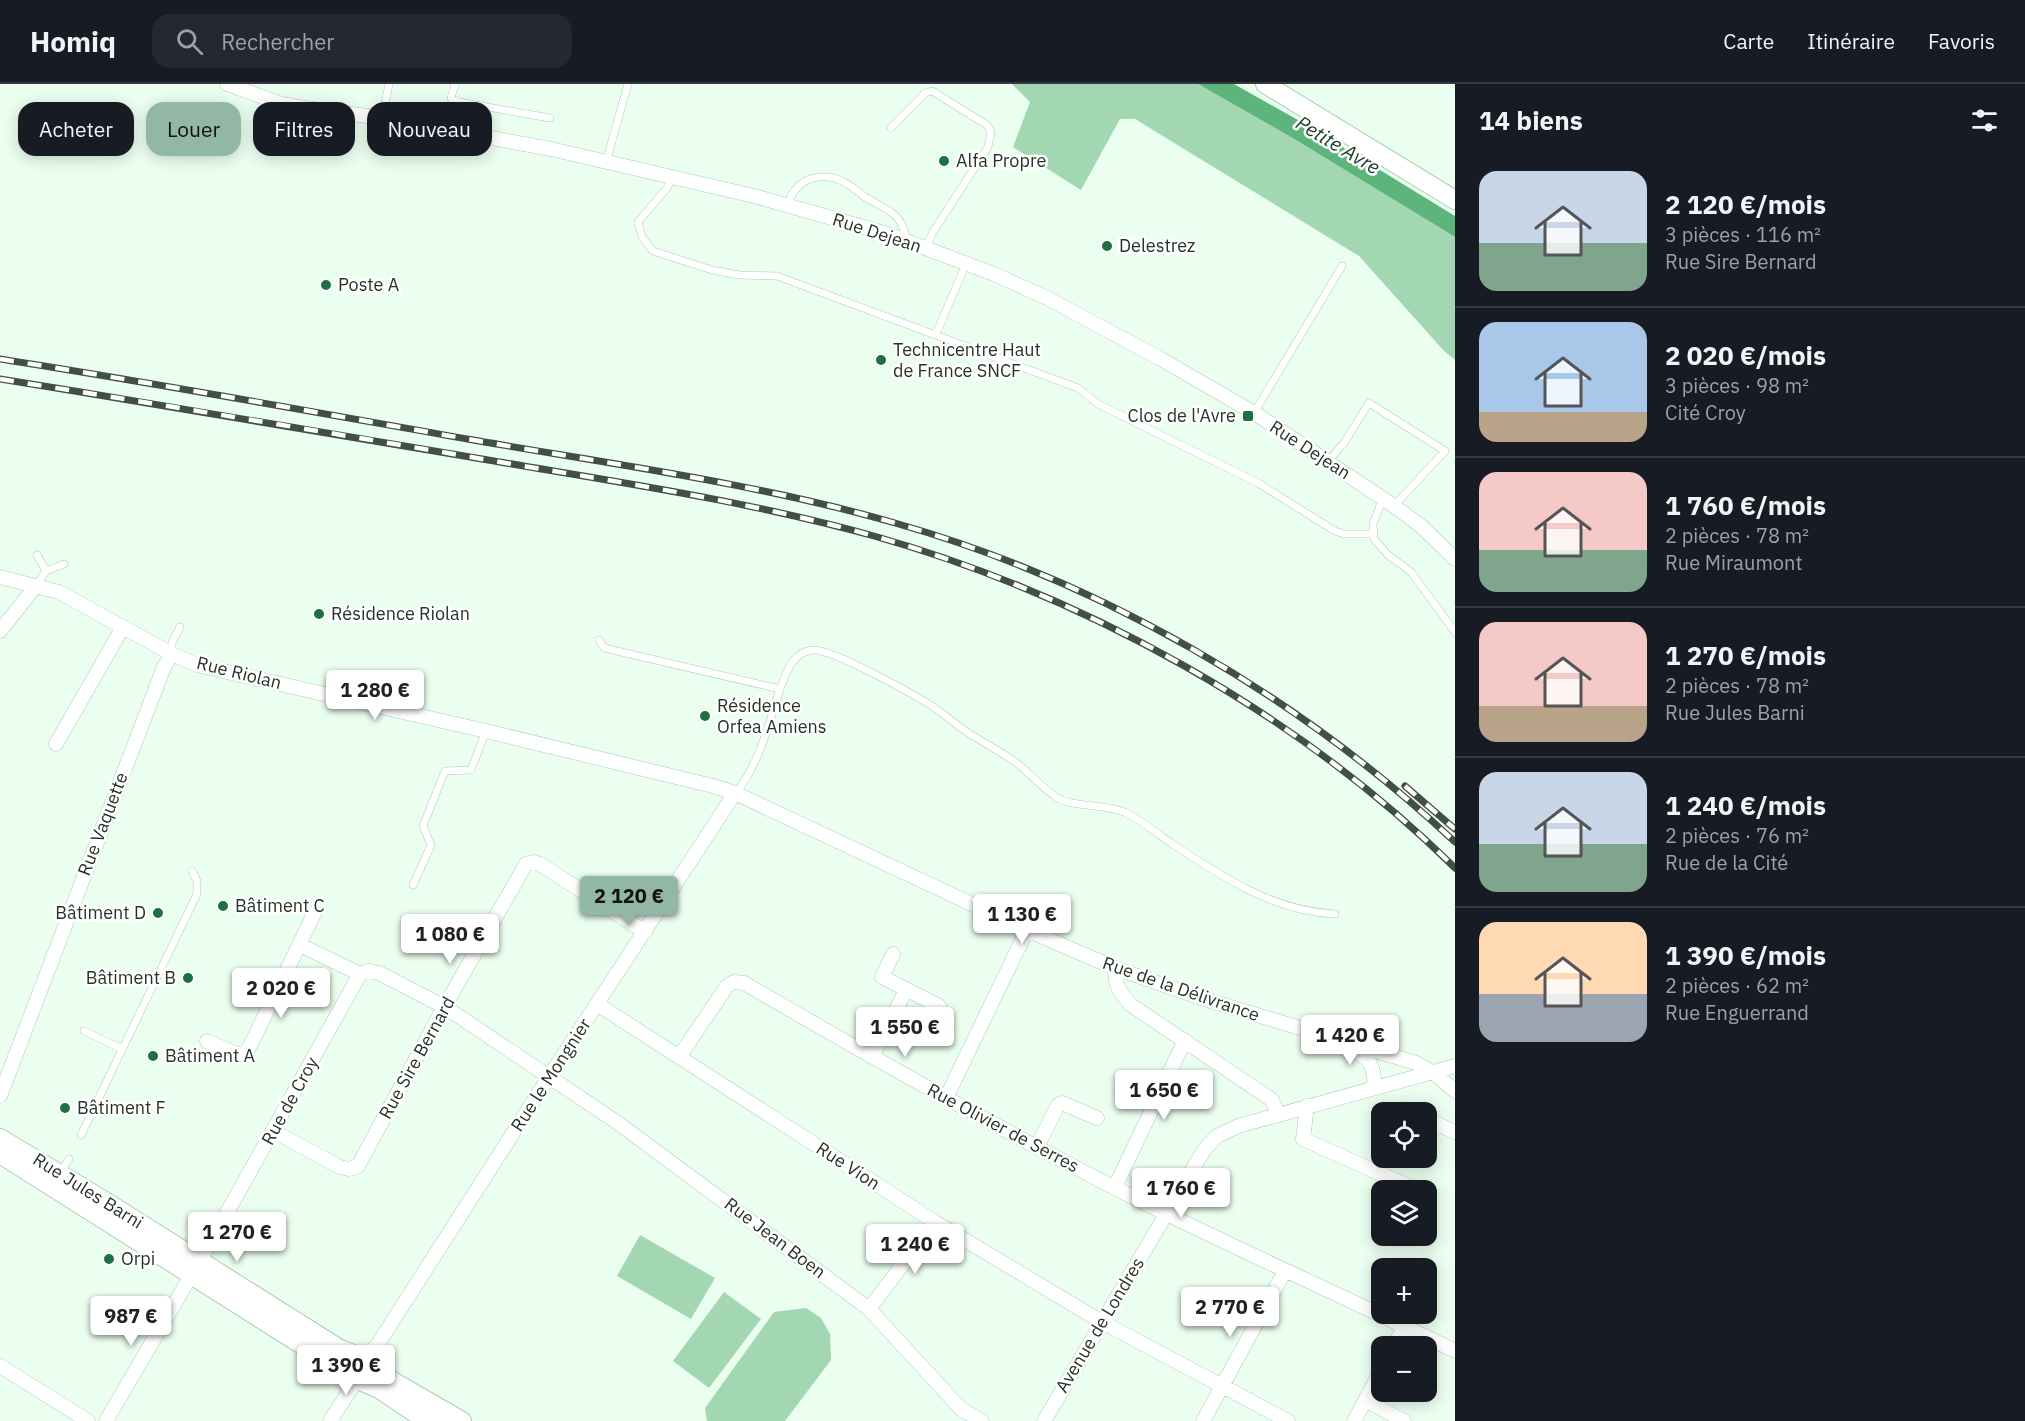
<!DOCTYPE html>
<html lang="fr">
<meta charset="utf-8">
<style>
:root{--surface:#171b24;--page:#242831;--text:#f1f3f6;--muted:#9ea1a6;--line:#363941;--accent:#92b8a5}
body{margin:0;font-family:"IBM Plex Sans",sans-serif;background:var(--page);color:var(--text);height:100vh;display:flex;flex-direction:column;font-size:22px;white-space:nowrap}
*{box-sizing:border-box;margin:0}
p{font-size:20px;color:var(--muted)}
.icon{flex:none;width:33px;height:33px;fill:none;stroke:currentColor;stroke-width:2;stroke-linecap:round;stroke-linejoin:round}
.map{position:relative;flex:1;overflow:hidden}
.side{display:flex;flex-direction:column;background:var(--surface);width:570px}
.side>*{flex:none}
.top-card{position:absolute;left:18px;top:18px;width:570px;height:54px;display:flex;gap:12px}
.fabs{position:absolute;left:1371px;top:1018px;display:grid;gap:12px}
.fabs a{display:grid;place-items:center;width:66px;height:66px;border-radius:12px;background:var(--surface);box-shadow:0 3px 15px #0003;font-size:30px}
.price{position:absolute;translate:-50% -51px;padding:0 14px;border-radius:6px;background:#fff;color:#222;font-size:20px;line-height:39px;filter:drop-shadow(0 2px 3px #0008)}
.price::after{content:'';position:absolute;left:50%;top:36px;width:18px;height:14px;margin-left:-9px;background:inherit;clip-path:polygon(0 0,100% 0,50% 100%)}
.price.selected{background:var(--accent);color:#111}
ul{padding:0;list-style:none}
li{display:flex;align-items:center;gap:18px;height:150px;padding:0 24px}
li+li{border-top:2px solid var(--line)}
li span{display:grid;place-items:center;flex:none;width:168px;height:120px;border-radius:18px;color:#555}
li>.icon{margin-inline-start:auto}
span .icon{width:72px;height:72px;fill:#fffc;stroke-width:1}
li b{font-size:26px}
h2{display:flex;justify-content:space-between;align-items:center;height:72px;padding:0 24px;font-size:26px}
.pill{padding:0 21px;border-radius:18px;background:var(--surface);box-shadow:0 3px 15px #0003;font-size:21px;line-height:54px}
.pill.selected{background:var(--accent);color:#111}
header{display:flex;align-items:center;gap:36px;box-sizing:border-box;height:84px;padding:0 30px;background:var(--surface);border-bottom:2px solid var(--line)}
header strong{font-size:28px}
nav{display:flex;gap:33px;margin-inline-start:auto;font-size:21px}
.search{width:420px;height:54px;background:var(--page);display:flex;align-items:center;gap:15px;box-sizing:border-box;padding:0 21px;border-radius:18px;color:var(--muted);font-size:22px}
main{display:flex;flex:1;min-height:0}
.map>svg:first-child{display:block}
.green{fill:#a2d7b2}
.water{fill:#5db57c}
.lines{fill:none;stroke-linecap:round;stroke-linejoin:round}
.lane-casing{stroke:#acccb5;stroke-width:8}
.street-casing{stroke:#acccb5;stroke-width:15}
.secondary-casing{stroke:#acccb5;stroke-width:20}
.lane{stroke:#fff;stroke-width:7}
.street{stroke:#fff;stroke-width:14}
.secondary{stroke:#fff;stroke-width:18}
.rail-casing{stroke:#424f45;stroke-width:7}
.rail{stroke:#fff;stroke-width:4.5;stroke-dasharray:14;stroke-linecap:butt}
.poi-dot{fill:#1e7041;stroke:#fff;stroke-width:2}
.labels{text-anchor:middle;stroke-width:5;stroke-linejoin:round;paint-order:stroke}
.poi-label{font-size:18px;fill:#27332a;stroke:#fff;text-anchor:start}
.street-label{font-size:18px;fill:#27332a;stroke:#fff}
.water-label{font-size:20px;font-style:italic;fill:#1a3f28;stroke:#fff}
</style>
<header>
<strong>Homiq</strong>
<div class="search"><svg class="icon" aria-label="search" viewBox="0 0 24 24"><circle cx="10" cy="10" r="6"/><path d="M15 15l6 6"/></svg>Rechercher</div>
<nav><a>Carte</a><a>Itinéraire</a><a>Favoris</a></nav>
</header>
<main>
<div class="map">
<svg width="1455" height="1337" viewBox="0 0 1455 1337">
<rect width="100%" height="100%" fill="#ebfff0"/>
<path class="green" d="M1012 0H1198L1291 53 1455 153V276L1444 267 1359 172 1135 35H1120L1081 106 1013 63 1030 18Z
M640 1151 715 1194 691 1235 617 1192Z
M724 1208 761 1235 709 1304 673 1277Z
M806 1224 821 1234 830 1250 831 1276 785 1337H707L705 1324 774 1228Z"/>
<path class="water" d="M1198 0H1234L1305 40 1455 132V153L1291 53Z"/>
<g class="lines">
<g class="lane-casing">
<path id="lane" d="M455 0 451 14 459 18 550 34
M382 34 389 0
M891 44 925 9 932 7 987 41 991 48 988 63 933 148 926 164
M606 78 628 0
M673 93 667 104 638 138 642 153 653 167 712 186 739 191 777 192 1078 304 1098 320 1258 399 1335 447 1344 450H1374
M787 121C789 116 792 109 796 105 807 91 828 90 842 97 851 101 858 108 865 113 889 128 901 127 907 157
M936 250 966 180
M1254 329 1342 182
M1328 377 1344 359 1369 319 1445 367 1394 422
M1383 414 1373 440 1374 455 1388 471 1411 488 1455 548
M37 471 46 487
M36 502 46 487 64 480
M599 556 604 564 780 605C769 640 759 680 736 709
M172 570V558L180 543
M780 605C786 589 793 567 813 566 833 565 915 611 935 624 945 631 954 639 964 646 980 657 998 666 1014 677 1029 688 1041 703 1056 713 1072 724 1105 719 1126 729 1142 737 1157 749 1171 759 1222 793 1273 827 1335 830
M413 801 431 761 423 742 445 687 471 686 486 647
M84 947 122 965
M81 1051 197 810V797L192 787
M61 1088 69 1075
M337 1272 373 1294
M428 1329 443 1337"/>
</g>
<g class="street-casing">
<path id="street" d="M227 0 279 19 298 23 382 34 551 65 754 112 888 150 994 190 1047 214 1161 275 1256 330 1394 422 1421 442 1455 475
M0 493 59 508 172 570 197 581 486 647 713 702 735 709 1027 846 1115 884 1204 915 1416 979 1434 989 1455 1007
M0 547 36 502
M56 660 123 543
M300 861 360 890
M893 870 882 893 939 922
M1115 884C1115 901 1119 908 1131 921L1272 1016 1278 1030
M597 920 935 1138 1102 1238 1288 1337
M207 957 236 970 245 969 250 962 315 828
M1352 965C1371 975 1374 982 1375 1003
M679 973 727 902 734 898 744 899C883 980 1023 1059 1167 1130 1263 1177 1360 1220 1455 1267
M872 973 906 906
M0 1012 164 583 172 570
M946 1014 1027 846
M1307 1022 1303 1055 1419 1107
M1405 1025 1413 1029
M1426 1035 1455 1048
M273 1047 340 1083 349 1085 358 1082 438 934 526 780 533 778 540 780 645 848
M1037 1063 1058 1021 1062 1019 1097 1034
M1115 1103 1185 956
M200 1177 360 890 369 887 379 889 445 923 618 1039 869 1225 962 1326 982 1337
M869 1225 935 1138
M1393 1263 1405 1242
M367 1272 378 1260 549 993 735 709
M0 1282 88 1337
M1365 1316 1404 1337
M106 1337 192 1190
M330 1337 356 1297
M1044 1337 1204 1066 1217 1052 1238 1042 1455 982
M1203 1337 1285 1187
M1354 1337 1382 1285"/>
</g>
<g class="secondary-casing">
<path id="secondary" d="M1265 0 1455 116
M0 1054 105 1117 340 1265 356 1271 367 1272 383 1291 396 1299 462 1337
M0 1070 351 1292
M363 1298 379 1305 427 1337"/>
</g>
<use href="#lane" class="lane"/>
<use href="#street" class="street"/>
<use href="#secondary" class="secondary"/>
<g class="rail-casing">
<path id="rail" d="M0 275C160 300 320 329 479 357 618 381 759 400 895 439 1100 497 1299 612 1455 758
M0 295C163 321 326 348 488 376 617 398 748 417 874 452 1086 512 1298 629 1455 784
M1405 702 1455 745"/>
</g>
<use href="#rail" class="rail"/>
</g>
<g class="poi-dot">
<circle cx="944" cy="77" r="6"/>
<circle cx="1107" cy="162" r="6"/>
<circle cx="326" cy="201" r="6"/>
<circle cx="881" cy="276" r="6"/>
<rect x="1242" y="326" width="12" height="12" rx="3"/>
<circle cx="319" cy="530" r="6"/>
<circle cx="705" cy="632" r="6"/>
<circle cx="223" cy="822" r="6"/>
<circle cx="158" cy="829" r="6"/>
<circle cx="188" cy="894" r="6"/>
<circle cx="153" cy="972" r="6"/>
<circle cx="65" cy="1024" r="6"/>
<circle cx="109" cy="1175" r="6"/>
</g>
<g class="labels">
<g class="poi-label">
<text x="956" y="83">Alfa Propre</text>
<text x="1119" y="168">Delestrez</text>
<text x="338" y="207">Poste A</text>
<text x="893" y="272">Technicentre Haut<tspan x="893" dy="21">de France SNCF</tspan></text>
<text x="1236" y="338" text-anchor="end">Clos de l'Avre</text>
<text x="331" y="536">Résidence Riolan</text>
<text x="717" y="628">Résidence<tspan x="717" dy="21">Orfea Amiens</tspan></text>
<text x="235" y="828">Bâtiment C</text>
<text x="146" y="835" text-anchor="end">Bâtiment D</text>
<text x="176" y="900" text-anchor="end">Bâtiment B</text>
<text x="165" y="978">Bâtiment A</text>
<text x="77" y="1030">Bâtiment F</text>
<text x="121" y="1181">Orpi</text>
</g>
<g class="street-label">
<text transform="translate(877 149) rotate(18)" y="6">Rue Dejean</text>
<text transform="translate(1310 366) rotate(33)" y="6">Rue Dejean</text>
<text transform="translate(239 589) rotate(14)" y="6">Rue Riolan</text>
<text transform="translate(103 740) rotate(-69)" y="6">Rue Vaquette</text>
<text transform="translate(1181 905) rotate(19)" y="6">Rue de la Délivrance</text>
<text transform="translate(417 974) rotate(-61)" y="6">Rue Sire Bernard</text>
<text transform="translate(551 991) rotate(-57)" y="6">Rue le Mongnier</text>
<text transform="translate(290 1017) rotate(-61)" y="6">Rue de Croy</text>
<text transform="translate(1003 1044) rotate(28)" y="6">Rue Olivier de Serres</text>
<text transform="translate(848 1082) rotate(33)" y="6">Rue Vion</text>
<text transform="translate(88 1107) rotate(32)" y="6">Rue Jules Barni</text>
<text transform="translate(775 1154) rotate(37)" y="6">Rue Jean Boen</text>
<text transform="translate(1100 1241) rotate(-59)" y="6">Avenue de Londres</text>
</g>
<g class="water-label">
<text transform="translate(1338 61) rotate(31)" y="7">Petite Avre</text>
</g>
</g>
</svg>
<div class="fabs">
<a><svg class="icon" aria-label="locate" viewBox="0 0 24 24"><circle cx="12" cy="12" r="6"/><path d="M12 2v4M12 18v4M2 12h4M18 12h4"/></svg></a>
<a><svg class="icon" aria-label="layers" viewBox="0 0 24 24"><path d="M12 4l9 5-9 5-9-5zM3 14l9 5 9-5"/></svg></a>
<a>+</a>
<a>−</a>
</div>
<b class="price" style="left:375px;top:637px">1 280 €</b>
<b class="price selected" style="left:629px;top:843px">2 120 €</b>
<b class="price" style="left:1022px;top:861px">1 130 €</b>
<b class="price" style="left:450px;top:881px">1 080 €</b>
<b class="price" style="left:281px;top:935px">2 020 €</b>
<b class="price" style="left:905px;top:974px">1 550 €</b>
<b class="price" style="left:1350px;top:982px">1 420 €</b>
<b class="price" style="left:1164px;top:1037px">1 650 €</b>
<b class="price" style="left:1181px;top:1135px">1 760 €</b>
<b class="price" style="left:237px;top:1179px">1 270 €</b>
<b class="price" style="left:915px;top:1191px">1 240 €</b>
<b class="price" style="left:1230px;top:1254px">2 770 €</b>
<b class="price" style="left:131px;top:1263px">987 €</b>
<b class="price" style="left:346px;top:1312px">1 390 €</b>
<div class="top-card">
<a class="pill">Acheter</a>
<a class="pill selected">Louer</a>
<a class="pill">Filtres</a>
<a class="pill">Nouveau</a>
</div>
</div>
<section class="side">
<h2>14 biens<svg class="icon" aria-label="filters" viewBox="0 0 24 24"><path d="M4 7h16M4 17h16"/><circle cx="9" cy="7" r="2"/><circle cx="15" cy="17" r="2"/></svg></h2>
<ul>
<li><span style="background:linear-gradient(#c9d6e8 60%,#7fa58c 0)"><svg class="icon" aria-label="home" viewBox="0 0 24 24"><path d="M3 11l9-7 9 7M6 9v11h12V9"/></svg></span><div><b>2 120 €/mois</b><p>3 pièces · 116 m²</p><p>Rue Sire Bernard</p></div></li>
<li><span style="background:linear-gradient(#a9c7e8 75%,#b9a48a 0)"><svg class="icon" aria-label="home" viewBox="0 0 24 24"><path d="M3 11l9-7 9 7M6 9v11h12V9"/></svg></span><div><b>2 020 €/mois</b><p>3 pièces · 98 m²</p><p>Cité Croy</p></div></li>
<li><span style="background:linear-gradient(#f6c9c9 65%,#7fa58c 0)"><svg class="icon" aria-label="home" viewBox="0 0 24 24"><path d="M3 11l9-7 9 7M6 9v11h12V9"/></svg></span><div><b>1 760 €/mois</b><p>2 pièces · 78 m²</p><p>Rue Miraumont</p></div></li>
<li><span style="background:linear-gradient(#f6c9c9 70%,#b9a48a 0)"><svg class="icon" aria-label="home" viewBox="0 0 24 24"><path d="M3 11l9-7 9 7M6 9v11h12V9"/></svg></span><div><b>1 270 €/mois</b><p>2 pièces · 78 m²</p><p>Rue Jules Barni</p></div></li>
<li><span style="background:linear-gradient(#c9d6e8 60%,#7fa58c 0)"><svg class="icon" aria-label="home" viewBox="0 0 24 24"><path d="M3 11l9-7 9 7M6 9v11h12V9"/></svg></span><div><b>1 240 €/mois</b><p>2 pièces · 76 m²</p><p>Rue de la Cité</p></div></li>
<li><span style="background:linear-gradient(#ffd9b3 60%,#9aa5b1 0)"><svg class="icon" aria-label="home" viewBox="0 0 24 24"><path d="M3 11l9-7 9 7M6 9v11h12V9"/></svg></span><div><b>1 390 €/mois</b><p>2 pièces · 62 m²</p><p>Rue Enguerrand</p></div></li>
</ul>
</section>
</main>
